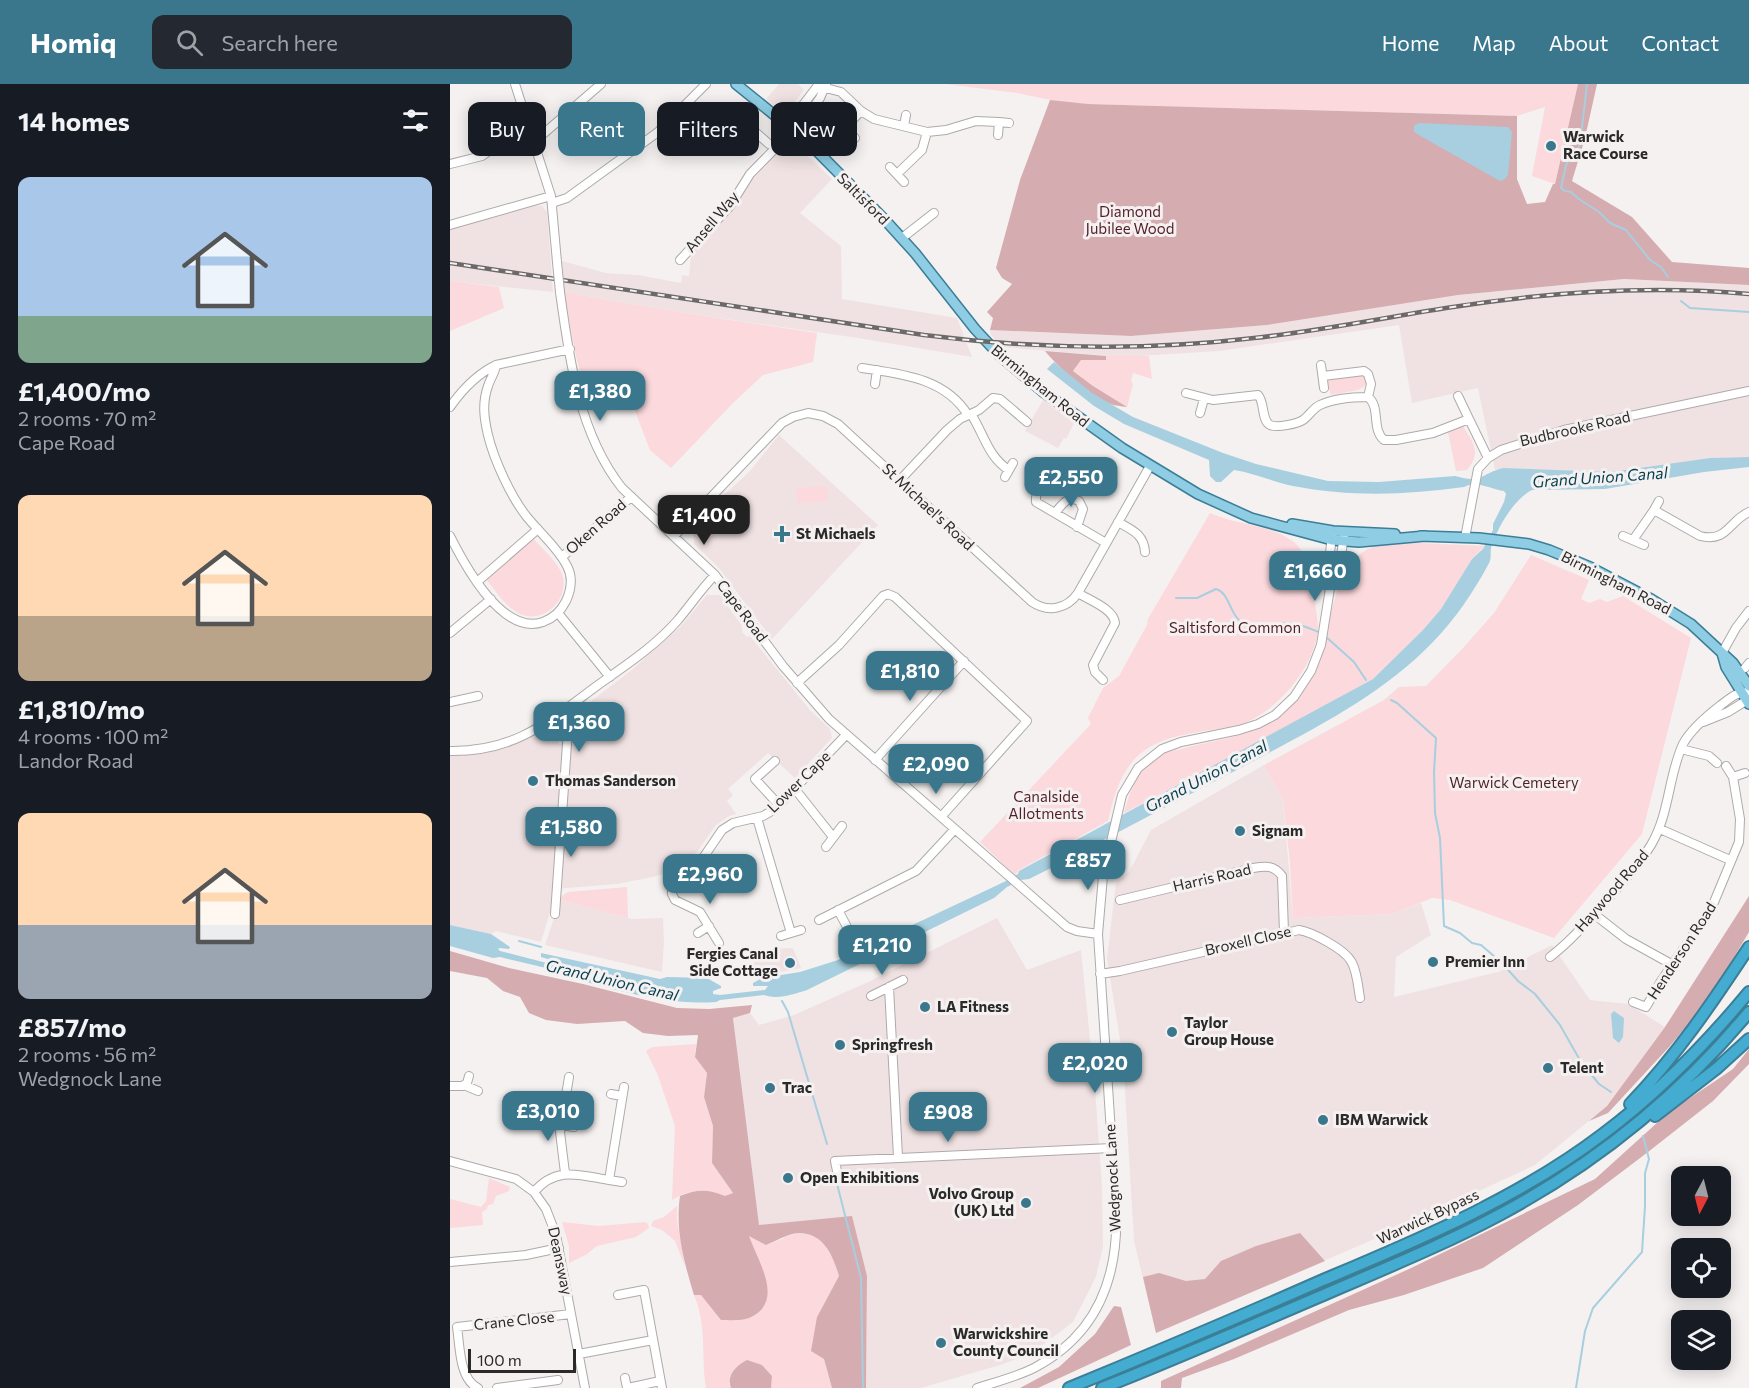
<!DOCTYPE html>
<meta charset="utf-8">
<style>
:root{--surface:#171b24;--page:#242831;--text:#f1f3f6;--muted:#9ea1a6;--accent:#3a778d}
body{margin:0;font-family:Commissioner,sans-serif;background:var(--page);color:var(--text);height:100vh;display:flex;flex-direction:column;font-size:22px;white-space:nowrap}
*{box-sizing:border-box;margin:0}
p{font-size:20px;color:var(--muted)}
.icon{flex:none;width:33px;height:33px;fill:none;stroke:currentColor;stroke-width:2;stroke-linecap:round;stroke-linejoin:round}
.map{position:relative;flex:1;overflow:hidden}
.panel{display:flex;flex-direction:column;background:var(--surface);width:450px}
.panel>*{flex:none}
.banner{position:absolute;left:18px;top:18px;width:570px;height:54px;display:flex;gap:12px}
.needle{width:39px;rotate:187deg}
.buttons{position:absolute;left:1221px;top:1082px;display:grid;gap:12px}
.buttons a{display:grid;place-items:center;width:60px;height:60px;border-radius:12px;background:var(--surface);box-shadow:0 3px 15px #0003;font-size:30px}
.scale{position:absolute;left:18px;bottom:15px;width:108px;box-sizing:border-box;padding-left:6px;border:3px solid #2b2929;border-top:0;font-size:16px;line-height:21px;white-space:nowrap;color:#2b2929;-webkit-text-stroke:4px #f5f1f1;paint-order:stroke}
.price{position:absolute;translate:-50% -51px;padding:0 14px;border-radius:12px;background:var(--accent);color:#fff;font-size:20px;line-height:39px;filter:drop-shadow(0 2px 3px #0008)}
.price::after{content:'';position:absolute;left:50%;top:36px;width:18px;height:14px;margin-left:-9px;background:inherit;clip-path:polygon(0 0,100% 0,50% 100%)}
.price.active{background:#222;color:#fff}
ul{padding:0;list-style:none}
li{display:grid;align-content:center;gap:12px;height:318px;padding:0 18px}
li span{display:grid;place-items:center;height:186px;border-radius:12px;color:#555}
li>.icon{margin-inline-start:auto}
span .icon{width:108px;height:108px;fill:#fffc;stroke-width:1}
li b{font-size:26px}
h2{display:flex;justify-content:space-between;align-items:center;height:72px;padding:0 18px;font-size:26px}
.tag{padding:0 21px;border-radius:12px;background:var(--surface);box-shadow:0 3px 15px #0003;font-size:21px;line-height:54px}
.tag.active{background:var(--accent);color:#fff}
header{display:flex;align-items:center;gap:36px;box-sizing:border-box;height:84px;padding:0 30px;background:var(--accent);color:#fff}
header strong{font-size:28px}
nav{display:flex;gap:33px;margin-inline-start:auto;font-size:21px}
.search{width:420px;height:54px;background:var(--page);display:flex;align-items:center;gap:15px;box-sizing:border-box;padding:0 21px;border-radius:12px;color:var(--muted);font-size:22px}
main{display:flex;flex:1;min-height:0}
.map>svg:first-child{display:block}
.built{fill:#f0e2e3}
.green{fill:#fbd9dd}
.forest{fill:#d5acb0}
.water{fill:#a7cfdf}
.lines{fill:none;stroke-linecap:round;stroke-linejoin:round}
.stream{stroke:#a7cfdf;stroke-width:2}
.minor-casing{stroke:#aeaaaa;stroke-width:10}
.major-casing{stroke:#3b7e96;stroke-width:12}
.highway-casing{stroke:#3b7e96;stroke-width:14}
.minor{stroke:#fff;stroke-width:8}
.major{stroke:#8ecde3;stroke-width:9}
.highway{stroke:#43acd0;stroke-width:10}
.rail-casing{stroke:#6c6969;stroke-width:4.5}
.rail{stroke:#f5f1f1;stroke-width:2;stroke-dasharray:7;stroke-linecap:butt}
.minor-bridge-casing{stroke:#aeaaaa;stroke-width:10;stroke-linecap:butt}
.minor-bridge{stroke:#fff;stroke-width:8}
.poi-dot{fill:#3a778d;stroke:#f5f1f1;stroke-width:2}
.labels{text-anchor:middle;stroke-width:6;stroke-linejoin:round;paint-order:stroke}
.poi-label{font-size:15px;font-weight:bold;fill:#2b2929;stroke:#f5f1f1;text-anchor:start}
.street-label{font-size:15px;fill:#2b2929;stroke:#f5f1f1}
.park-label{font-size:15px;fill:#531f29;stroke:#f5f1f1}
.water-label{font-size:16px;font-style:italic;fill:#043f51;stroke:#f5f1f1}
</style>
<header>
<strong>Homiq</strong>
<div class="search"><svg class="icon" aria-label="search" viewBox="0 0 24 24"><circle cx="10" cy="10" r="6"/><path d="M15 15l6 6"/></svg>Search here</div>
<nav><a>Home</a><a>Map</a><a>About</a><a>Contact</a></nav>
</header>
<main>
<section class="panel">
<h2>14 homes<svg class="icon" aria-label="filters" viewBox="0 0 24 24"><path d="M4 7h16M4 17h16"/><circle cx="9" cy="7" r="2"/><circle cx="15" cy="17" r="2"/></svg></h2>
<ul>
<li><span style="background:linear-gradient(#a9c7e8 75%,#7fa58c 0)"><svg class="icon" aria-label="home" viewBox="0 0 24 24"><path d="M3 11l9-7 9 7M6 9v11h12V9"/></svg></span><div><b>£1,400/mo</b><p>2 rooms · 70 m²</p><p>Cape Road</p></div></li>
<li><span style="background:linear-gradient(#ffd9b3 65%,#b9a48a 0)"><svg class="icon" aria-label="home" viewBox="0 0 24 24"><path d="M3 11l9-7 9 7M6 9v11h12V9"/></svg></span><div><b>£1,810/mo</b><p>4 rooms · 100 m²</p><p>Landor Road</p></div></li>
<li><span style="background:linear-gradient(#ffd9b3 60%,#9aa5b1 0)"><svg class="icon" aria-label="home" viewBox="0 0 24 24"><path d="M3 11l9-7 9 7M6 9v11h12V9"/></svg></span><div><b>£857/mo</b><p>2 rooms · 56 m²</p><p>Wedgnock Lane</p></div></li>
</ul>
</section>
<div class="map">
<svg width="1299" height="1304" viewBox="0 0 1299 1304">
<rect width="100%" height="100%" fill="#f5f1f1"/>
<path class="built" d="M329 0H348L354 6 336 29 331 28 316 15Z
M336 60H345L382 95 350 129 391 162 392 215 507 234 522 273 408 254 227 228 114 208 112 177 156 189 188 191 231 199 232 191 239 192 241 170 293 110 298 100Z
M81 121 92 122 97 128 103 208 0 197V145Z
M1174 195 1299 201V373L1260 374 1161 388 1053 384 1045 386 1028 304 962 319 949 241 769 267 672 273 552 263 541 251 540 246 681 252 817 241 1008 211Z
M593 316 624 339 616 355 614 354 608 364 575 347Z
M329 351 428 441 322 555 268 483 244 460 243 440 300 387Z
M257 511H270L292 542V548L297 553 300 552 360 626 380 645 382 654 345 694 318 669 278 705 283 711 277 717 286 730 279 732 265 742 248 767 222 787 203 793 167 800 104 805 100 828 91 858 46 847 41 850 0 841V671L26 670 60 662 103 645 109 660 119 661 122 632 183 585 230 543Z
M814 681 833 716 843 834 942 830 971 819 981 851 946 873 944 913 1048 888 1102 861 1140 916 1178 920 1215 943 1157 1022 1085 1081 943 1147 706 1249 684 1157 673 974 657 875 666 798 679 788 701 746Z
M110 816 182 835 213 834 214 858 212 888 95 861Z
M547 834 577 886 631 866 645 1005 652 1101 653 1162 646 1193 623 1238 582 1269 550 1281 471 1304H416L417 1192 309 1142 283 934 300 929 309 941 344 931 418 898Z
M343 864 351 884 316 891 312 883 304 881 302 868 318 865Z"/>
<path class="green" d="M495 0H1128L1105 100 1082 92 1095 23 1067 32 638 20 615 19 567 9Z
M0 197 49 203 54 224 0 247Z
M114 208 227 228 367 249 363 278 313 291 283 319 221 384 200 366 175 301 137 316 125 268Z
M656 272H699L702 295 683 289 681 297 683 300 677 323 643 302 623 287 631 276H655Z
M907 289 914 291 917 296 915 302 908 306 881 311 878 302V296Z
M1013 342C1023 359 1032 368 1017 386L1006 387 998 348Z
M377 402 378 417 347 419 346 404Z
M760 429C785 441 818 440 841 456 859 467 862 499 865 518 866 527 868 537 868 545 865 583 826 629 791 640 758 649 719 647 691 669 670 687 664 712 658 737L569 786 565 791 530 758 641 640 638 634 653 604 669 592 697 541 698 535Z
M83 454C92 465 107 477 112 490 121 516 92 542 68 529 54 521 45 506 36 495Z
M946 458 1035 462 1022 475 991 525 973 546 923 595 790 668 674 729C679 710 686 690 701 676 709 669 721 667 731 665 768 654 807 654 837 626 874 592 874 540 891 496L893 497C905 468 916 462 946 458Z
M1081 471 1139 496 1131 515 1139 519 1150 515 1157 518 1173 512 1241 554 1192 750 1104 854 1000 816 982 814 942 830 843 834 840 779 833 716 814 681 934 616 949 603 976 602 1013 564 1044 529Z
M177 803 178 834 110 816 112 812 118 808Z
M246 960 245 973 257 989 254 1013 263 1042 262 1079 283 1109 275 1112C256 1104 239 1105 222 1116L225 1042 207 989 196 967 202 963Z
M39 1094 60 1103 59 1107 46 1112 43 1120 38 1121 37 1125 32 1128 33 1141 0 1144V1115L31 1123 36 1117Z
M227 1122V1136L235 1182 225 1157 212 1146 201 1142 203 1137 214 1133Z
M112 1138 149 1142 195 1138 198 1140 199 1144 186 1153 147 1162 137 1170 119 1179V1162Z
M348 1149 367 1153 382 1169 389 1192 367 1233 374 1275 382 1304H321L322 1292 312 1281 279 1299 281 1304H256C251 1273 257 1241 244 1211H251L260 1221 299 1151 316 1161Z"/>
<path class="forest" d="M1128 0H1147L1135 54 1122 97 1182 133 1222 178 1299 184V201L1174 195 1008 211 817 241 681 252 540 246 543 234 537 228 562 200 552 194 546 184 570 96 600 16 638 20 1067 32V95L1077 120 1095 118 1103 100H1105Z
M595 267 656 272V276H631L623 287 643 302 677 323C671 322 664 322 658 319 640 312 607 282 595 267Z
M1299 812V848L1261 912 1220 962 1158 1029 1139 1037 1157 1022 1215 943Z
M0 867 59 884 133 900 227 924 259 925 302 921 300 929 283 934 309 1141 402 1132 417 1192 416 1304H382L374 1275 361 1267 367 1233 389 1192C383 1172 374 1149 349 1149 339 1149 326 1157 316 1161L299 1152C308 1178 336 1218 299 1234 292 1237 279 1236 271 1236L251 1211H244C234 1178 225 1146 230 1112 247 1105 258 1105 275 1112L283 1109 262 1079 263 1042 254 1013 257 989 245 973 248 951 218 952 193 949 175 937 127 940 96 936 79 929 70 913 53 907 37 894 0 887Z
M1299 965V980L1263 1017 1198 1068 1128 1121 1033 1184 954 1211 899 1226 784 1275 732 1294 731 1304H711V1297L959 1185 1145 1095 1219 1028 1283 985Z
M850 1149 875 1177 706 1249 693 1193 709 1189 736 1197 755 1195 771 1177 806 1162Z
M664 1222 671 1223 681 1261 588 1304H570L609 1283 645 1250Z
M297 1276 312 1281 322 1292 321 1304H281C276 1291 287 1281 297 1276Z"/>
<path class="water" d="M969 39 1058 43 1062 48 1058 91 1055 95 1050 97 974 54 964 48V42Z
M604 278 642 309 683 333 773 369 806 380 878 397 929 398 1005 392C1032 400 1030 390 1053 384L1161 388 1260 374 1299 373V383L1254 388 1155 405 1082 406C1064 415 1047 444 1041 464 1040 470 1042 475 1038 481 1023 509 1005 535 983 558 931 612 863 645 798 680 731 715 664 750 597 786L579 795 571 796 557 803 544 814 357 906C344 910 328 916 314 911L270 916 266 918C210 922 154 902 100 888L96 884 50 873 43 874 0 862V841L41 850 60 863 59 865 50 864 48 865 50 867 97 879 101 876 91 873V869L210 895 217 893 257 894 271 902V904L263 907V910L270 911 315 906 318 902H303V899L312 894 350 888 388 876 554 798 568 790 569 787 923 595 973 546 991 525 1022 475 1033 465 1043 446V440L1054 418 1056 410 1054 407C1042 405 1025 396 1014 403 957 411 899 413 843 402 823 398 804 389 784 386L771 398H766L760 392 759 376 674 340 644 322 597 285Z
M1164 927 1174 934 1173 953 1169 959 1163 954 1161 930Z"/>
<g class="lines">
<path class="stream" d="M1137 0 1130 61 1116 81 1111 104 1115 107 1121 108 1129 115 1149 128 1160 139 1176 146 1200 176 1211 183 1218 193
M1231 217 1240 224 1299 228
M726 514H747L766 505C781 509 778 533 798 543 818 553 823 539 839 539 849 539 861 545 871 549
M875 552 904 578 916 596
M941 616 947 619 986 654 984 688 985 729 990 754 994 842 1010 849 1022 859 1031 861 1052 879 1068 897 1085 910 1110 941 1131 978 1149 1000 1161 1008
M69 857 91 863
M332 917 338 928 377 1060
M385 1092 411 1194 413 1304
M1126 1304 1135 1247 1143 1224 1192 1168 1195 1122V1089L1199 1075 1193 1052"/>
<g class="minor-casing">
<path id="minor" d="M65 0 101 112 107 178
M368 2 391 8 411 27 424 35 477 48 496 46 526 37 549 38
M238 18 268 43 288 33 319 60
M337 42 369 0
M454 42 456 31
M396 44 405 54
M389 50 411 27
M548 51 549 38 559 39
M82 56 92 51 151 0
M0 80 32 72 51 58 79 48
M440 83 454 98
M447 90 472 66 477 48
M102 119 117 114 208 48 256 0
M0 141 101 112
M452 154 484 129
M230 176 280 122 300 90 356 33 370 14 376 0
M110 208C119 274 129 350 172 404L265 491 333 582 379 635 617 843 627 847 648 850
M871 281 874 304
M412 284C452 290 495 294 518 331
M873 292 914 287 918 290 921 300 918 313
M425 300 427 286
M736 309 763 316 808 311C815 318 811 336 820 341 827 344 847 340 853 336 859 332 863 324 870 321 883 315 904 313 918 313 931 323 921 345 934 356H946L983 349 1019 335 1038 374
M1008 312 1019 335
M0 323C12 306 27 290 46 281L120 265
M750 329 754 315
M521 330C534 350 538 373 559 386
M604 385C595 393 585 405 586 418L656 459
M555 393 563 379
M450 396 497 346 510 335 529 326 543 314 550 315 577 338
M1204 426 1209 417
M605 429C612 421 617 411 629 417L633 425 627 443
M668 438C682 446 694 450 695 468
M0 452C15 482 53 552 93 538 104 534 111 527 116 517 121 506 123 493 117 482 108 464 90 449 77 433 61 413 44 376 38 351 34 334 32 319 38 302 40 295 45 289 46 281
M224 452 332 339 343 333 358 329 373 332 388 340 582 518C598 529 617 525 628 509L700 382
M1173 452 1194 461
M1015 454 1028 385 1038 374 1051 366 1114 346 1299 307
M1183 456 1204 426 1250 452C1277 459 1279 437 1299 428
M112 473 181 413
M882 497 890 479 894 451
M27 498 88 445
M628 509C639 516 664 525 665 539L643 581 645 588 653 596
M108 529 160 593
M0 549 41 515
M1272 569 1286 544 1299 527
M1295 584 1299 579
M347 599 389 561 433 512 438 510 445 513 577 637 491 733
M0 618 28 612
M1253 638 1278 628 1299 615
M1231 665 1259 672 1267 679
M0 667C66 668 99 637 148 601 176 581 204 563 227 537 240 522 251 505 265 491
M425 676 514 577
M325 677 305 695 329 721
M1283 693 1295 689
M345 705 383 753
M307 734 341 849
M1210 745 1280 776
M376 763 392 742
M670 816 803 784C816 782 824 781 832 792L834 848
M388 826 396 841
M105 830 118 646 117 637 112 630
M1144 830 1176 855 1223 881
M369 836 466 787 505 745
M248 849 259 842
M331 852 351 846
M269 859 250 828 225 816 222 810V800L226 794 251 777 272 746 283 739 313 732 325 725 396 651
M1100 873C1121 857 1138 837 1155 818 1172 799 1188 782 1201 761 1220 729 1218 692 1233 660 1241 645 1258 631 1271 621 1280 614 1288 607 1299 608
M650 890 670 887 849 846C862 848 894 865 901 877 907 886 908 903 910 914
M439 903 448 1073
M421 912 453 896
M1183 918 1196 923 1211 897 1262 823 1289 758 1290 735 1283 693 1276 682
M14 1001 28 1007
M0 1002H13L17 999 19 992
M161 1010 172 1012
M111 1041 124 1043
M0 1077 66 1095 84 1108 96 1125 106 1151 135 1304
M387 1087 385 1077 662 1064
M115 1089 110 1048 119 993
M159 1096 172 1098
M84 1108C106 1082 129 1091 159 1096L174 1003
M0 1178 76 1171 109 1164
M168 1211 194 1206 212 1304
M129 1270 203 1256
M175 1294 177 1304
M28 1304C9 1295 10 1262 7 1243L121 1230
M47 1304 108 1296
M178 1304 210 1297
M527 1304C546 1298 566 1293 584 1284 647 1251 669 1194 666 1125L648 850 653 792 672 711 688 684 712 665 731 658 789 646 808 640 825 631 844 613 861 587 871 561 881 498 879 478 882 451"/>
</g>
<g class="major-casing">
<path id="major" d="M286 0 359 59 435 136 465 169 525 245 550 272 592 307 672 364 748 410 801 434 882 456 909 458 975 452
M842 440 883 447 945 450
M970 452 1029 454 1079 460 1099 466 1140 483 1201 515 1241 540 1283 579 1299 602
M1272 569 1276 583 1299 620"/>
</g>
<g class="highway-casing">
<path id="highway" d="M1180 1020C1227 971 1262 919 1299 863
M1205 1032 1266 985 1299 955
M619 1304C704 1269 789 1233 873 1196 970 1155 1069 1114 1153 1050 1208 1009 1255 961 1299 908
M652 1304C728 1274 803 1241 878 1209 936 1184 995 1160 1051 1130 1146 1079 1230 1011 1299 928"/>
</g>
<use href="#minor" class="minor"/>
<use href="#major" class="major"/>
<use href="#highway" class="highway"/>
<g class="rail-casing">
<path id="rail" d="M0 179 474 251C584 265 694 267 804 254 869 247 932 234 996 224 1097 208 1198 201 1299 210"/>
</g>
<use href="#rail" class="rail"/>
<g class="minor-bridge-casing">
<path id="minor-bridge" d="M107 178 110 208"/>
</g>
<use href="#minor-bridge" class="minor-bridge"/>
</g>
<g class="poi-dot">
<circle cx="1101" cy="62" r="6"/>
<path d="M329 441h6v6h6v6h-6v6h-6v-6h-6v-6h6z"/>
<circle cx="83" cy="697" r="6"/>
<circle cx="790" cy="747" r="6"/>
<circle cx="983" cy="878" r="6"/>
<circle cx="340" cy="879" r="6"/>
<circle cx="475" cy="923" r="6"/>
<circle cx="722" cy="948" r="6"/>
<circle cx="390" cy="961" r="6"/>
<circle cx="1098" cy="984" r="6"/>
<circle cx="320" cy="1004" r="6"/>
<circle cx="873" cy="1036" r="6"/>
<circle cx="338" cy="1094" r="6"/>
<circle cx="576" cy="1119" r="6"/>
<circle cx="491" cy="1259" r="6"/>
</g>
<g class="labels">
<g class="poi-label">
<text x="1113" y="58">Warwick<tspan x="1113" dy="17">Race Course</tspan></text>
<text x="346" y="455">St Michaels</text>
<text x="95" y="702">Thomas Sanderson</text>
<text x="802" y="752">Signam</text>
<text x="328" y="875" text-anchor="end">Fergies Canal<tspan x="328" dy="17">Side Cottage</tspan></text>
<text x="995" y="883">Premier Inn</text>
<text x="487" y="928">LA Fitness</text>
<text x="734" y="944">Taylor<tspan x="734" dy="17">Group House</tspan></text>
<text x="402" y="966">Springfresh</text>
<text x="1110" y="989">Telent</text>
<text x="332" y="1009">Trac</text>
<text x="885" y="1041">IBM Warwick</text>
<text x="350" y="1099">Open Exhibitions</text>
<text x="564" y="1115" text-anchor="end">Volvo Group<tspan x="564" dy="17">(UK) Ltd</tspan></text>
<text x="503" y="1255">Warwickshire<tspan x="503" dy="17">County Council</tspan></text>
</g>
<g class="street-label">
<text transform="translate(413 115) rotate(45)" y="5">Saltisford</text>
<text transform="translate(262 138) rotate(-50)" y="5">Ansell Way</text>
<text transform="translate(590 302) rotate(39)" y="5">Birmingham Road</text>
<text transform="translate(1125 345) rotate(-13)" y="5">Budbrooke Road</text>
<text transform="translate(478 423) rotate(43)" y="5">St Michael's Road</text>
<text transform="translate(146 443) rotate(-41)" y="5">Oken Road</text>
<text transform="translate(1166 499) rotate(27)" y="5">Birmingham Road</text>
<text transform="translate(292 527) rotate(53)" y="5">Cape Road</text>
<text transform="translate(349 698) rotate(-44)" y="5">Lower Cape</text>
<text transform="translate(762 794) rotate(-13)" y="5">Harris Road</text>
<text transform="translate(1162 807) rotate(-49)" y="5">Haywood Road</text>
<text transform="translate(798 857) rotate(-13)" y="5">Broxell Close</text>
<text transform="translate(1232 867) rotate(-57)" y="5">Henderson Road</text>
<text transform="translate(663 1094) rotate(-93)" y="5">Wedgnock Lane</text>
<text transform="translate(978 1133) rotate(-25)" y="5">Warwick Bypass</text>
<text transform="translate(110 1177) rotate(78)" y="5">Deansway</text>
<text transform="translate(64 1237) rotate(-6)" y="5">Crane Close</text>
</g>
<g class="park-label">
<text x="680" y="133">Diamond<tspan x="680" dy="17">Jubilee Wood</tspan></text>
<text x="785" y="549">Saltisford Common</text>
<text x="1064" y="704">Warwick Cemetery</text>
<text x="596" y="718">Canalside<tspan x="596" dy="17">Allotments</tspan></text>
</g>
<g class="water-label">
<text transform="translate(1150 393) rotate(-4)" y="6">Grand Union Canal</text>
<text transform="translate(756 692) rotate(-28)" y="6">Grand Union Canal</text>
<text transform="translate(162 896) rotate(13)" y="6">Grand Union Canal</text>
</g>
</g>
</svg>
<div class="buttons">
<a><svg class="needle" viewBox="-14 -14 28 28"><path d="M0-13l5 13h-10z" fill="#e53935"/><path d="M0 13l5-13h-10z" fill="#9ea1a6"/></svg></a>
<a><svg class="icon" aria-label="locate" viewBox="0 0 24 24"><circle cx="12" cy="12" r="6"/><path d="M12 2v4M12 18v4M2 12h4M18 12h4"/></svg></a>
<a><svg class="icon" aria-label="layers" viewBox="0 0 24 24"><path d="M12 4l9 5-9 5-9-5zM3 14l9 5 9-5"/></svg></a>
</div>
<div class="scale">100 m</div>
<b class="price" style="left:150px;top:338px">£1,380</b>
<b class="price" style="left:621px;top:424px">£2,550</b>
<b class="price active" style="left:254px;top:462px">£1,400</b>
<b class="price" style="left:865px;top:518px">£1,660</b>
<b class="price" style="left:460px;top:618px">£1,810</b>
<b class="price" style="left:129px;top:669px">£1,360</b>
<b class="price" style="left:486px;top:711px">£2,090</b>
<b class="price" style="left:121px;top:774px">£1,580</b>
<b class="price" style="left:638px;top:807px">£857</b>
<b class="price" style="left:260px;top:821px">£2,960</b>
<b class="price" style="left:432px;top:892px">£1,210</b>
<b class="price" style="left:645px;top:1010px">£2,020</b>
<b class="price" style="left:98px;top:1058px">£3,010</b>
<b class="price" style="left:498px;top:1059px">£908</b>
<div class="banner">
<a class="tag">Buy</a>
<a class="tag active">Rent</a>
<a class="tag">Filters</a>
<a class="tag">New</a>
</div>
</div>
</main>
